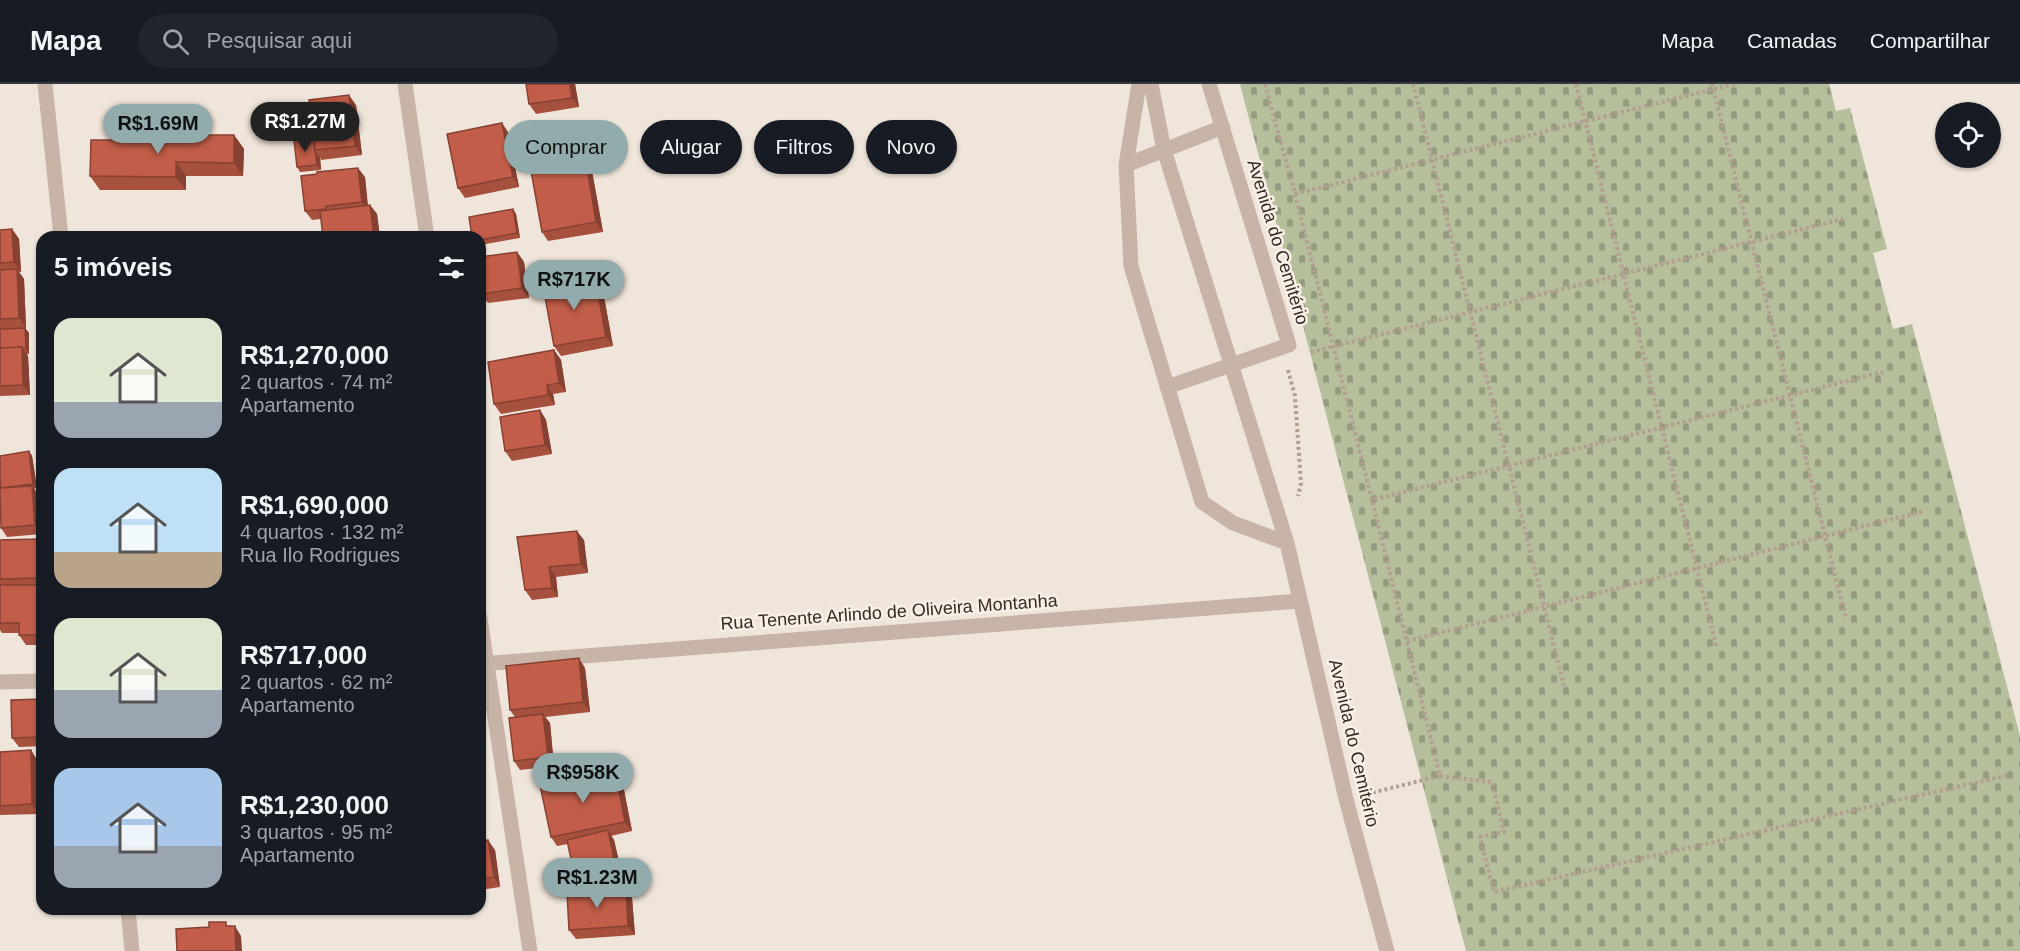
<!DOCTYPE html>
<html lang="pt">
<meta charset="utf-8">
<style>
:root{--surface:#171b24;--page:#20242c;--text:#f1f3f6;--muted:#9ea1a6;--line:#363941;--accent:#92abad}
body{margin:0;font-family:Arial,sans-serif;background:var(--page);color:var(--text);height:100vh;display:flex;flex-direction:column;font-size:22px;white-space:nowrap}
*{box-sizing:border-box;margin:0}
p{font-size:20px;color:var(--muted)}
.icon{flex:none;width:33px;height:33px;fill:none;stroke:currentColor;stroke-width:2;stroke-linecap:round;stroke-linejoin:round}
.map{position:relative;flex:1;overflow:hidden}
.panel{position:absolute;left:36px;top:147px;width:450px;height:684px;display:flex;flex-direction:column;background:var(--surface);border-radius:18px;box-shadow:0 2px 4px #0004}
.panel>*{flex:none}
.guide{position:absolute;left:504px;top:36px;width:570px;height:54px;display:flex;gap:12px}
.fabs{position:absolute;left:1935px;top:18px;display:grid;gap:12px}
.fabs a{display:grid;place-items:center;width:66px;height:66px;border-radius:50%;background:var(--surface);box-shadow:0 2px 4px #0004;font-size:30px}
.price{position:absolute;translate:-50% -51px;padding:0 14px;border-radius:21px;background:var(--accent);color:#111;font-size:20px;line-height:39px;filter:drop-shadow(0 2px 3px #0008)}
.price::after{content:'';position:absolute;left:50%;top:36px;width:18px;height:14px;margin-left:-9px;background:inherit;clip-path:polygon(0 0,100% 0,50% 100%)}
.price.selected{background:#222;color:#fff}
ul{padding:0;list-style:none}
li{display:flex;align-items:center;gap:18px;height:150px;padding:0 18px}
li span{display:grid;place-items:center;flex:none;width:168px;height:120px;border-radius:18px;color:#555}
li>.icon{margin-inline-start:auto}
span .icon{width:72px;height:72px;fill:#fffc;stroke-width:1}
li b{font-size:26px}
h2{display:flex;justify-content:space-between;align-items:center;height:72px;padding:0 18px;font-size:26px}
.chip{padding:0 21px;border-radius:27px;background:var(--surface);box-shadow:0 2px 4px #0004;font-size:21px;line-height:54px}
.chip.selected{background:var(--accent);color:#111}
header{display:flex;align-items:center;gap:36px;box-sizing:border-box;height:84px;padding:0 30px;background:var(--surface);border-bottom:2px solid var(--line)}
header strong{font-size:28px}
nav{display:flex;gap:33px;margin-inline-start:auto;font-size:21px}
.search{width:420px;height:54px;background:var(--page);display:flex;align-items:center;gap:15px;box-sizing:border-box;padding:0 21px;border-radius:33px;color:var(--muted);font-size:22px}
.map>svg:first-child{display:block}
.cemetery{fill:url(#cemetery-stones)}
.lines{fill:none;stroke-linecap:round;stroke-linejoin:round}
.path{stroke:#b49e91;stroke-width:4;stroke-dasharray:3 3;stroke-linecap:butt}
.minor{stroke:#c8b4a7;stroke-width:15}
.wall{fill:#a6503e}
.shaded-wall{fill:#874132}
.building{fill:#c15d48;stroke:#874132;stroke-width:1.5}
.labels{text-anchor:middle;stroke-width:5;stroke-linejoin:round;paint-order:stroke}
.street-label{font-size:18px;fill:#352b27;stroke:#f8efe6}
</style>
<header>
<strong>Mapa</strong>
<div class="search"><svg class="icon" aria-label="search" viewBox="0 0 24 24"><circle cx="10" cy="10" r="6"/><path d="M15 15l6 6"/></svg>Pesquisar aqui</div>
<nav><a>Mapa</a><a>Camadas</a><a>Compartilhar</a></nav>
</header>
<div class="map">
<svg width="2020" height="867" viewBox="0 0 2020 867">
<defs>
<pattern id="cemetery-stones" width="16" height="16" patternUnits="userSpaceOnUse" patternTransform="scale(1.5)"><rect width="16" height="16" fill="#b5bf9b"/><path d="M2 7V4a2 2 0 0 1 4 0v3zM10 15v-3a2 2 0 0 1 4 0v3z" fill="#949b7e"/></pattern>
</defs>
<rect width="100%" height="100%" fill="#f0e5da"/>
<path class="cemetery" d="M1240 0H1829L1836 27 1850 24 1887 165 1873 169 1893 245 1912 240 2020 652V867H1466Z"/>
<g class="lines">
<path class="path" d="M1265 0 1295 110 1372 416 1883 288
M1413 0 1564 602
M1576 0 1717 565
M1712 0 1846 535
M1295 110 1734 0
M1311 268 1843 135
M1288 286 1295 312 1301 400 1298 412
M1407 557 1924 427
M1440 692 1492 698 1504 748 1480 753 1494 808 2009 691
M1367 710 1440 692 1372 416"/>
<path class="minor" d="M45 0 61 153
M405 0 427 153
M1139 0 1126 81 1131 182 1202 418 1233 439 1287 459
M1151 0 1164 66 1287 459 1346 715 1387 867
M1126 81 1223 43
M1167 303 1289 261 1209 0
M480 534 530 867
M480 580 1300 517
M0 598 42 597
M128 825 132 867"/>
</g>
<path class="wall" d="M575 0 579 23 536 30 529 20Z
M356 21 362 71 321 76 320 73 321 86 300 88 297 83 313 54Z
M508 48 519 103 465 114 458 104Z
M234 51 244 65 243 92H186V106H100L90 92 170 56Z
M568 65 571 80 592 87 603 148 548 157 542 148 538 86Z
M365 93 368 121H370L377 130 380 153H323L321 135 312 136 305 127Z
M513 125 516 130 520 154 480 161V153Z
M12 145 19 155 21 188H19L24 195 26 244H18H25L29 249V270H27L28 272 30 311 0 312V146Z
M517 168 524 178 529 214 488 219 481 210Z
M595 193 602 202 613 262 561 272 554 262Z
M554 266 561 276 566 308 553 310 555 321 501 330 494 320Z
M540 326 546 336 552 370 512 377 505 367Z
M29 367 32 372 37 404 34 405 39 411 42 450 7 453 1 444V404Z
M517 453 584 456 588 489 556 493 558 513 532 516 525 506Z
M0 456 42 460V561H26L19 551V549H2L0 546Z
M585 584 590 628 545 633 550 639 554 682 520 686 514 677 515 633 510 626Z
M42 615V662L19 663 12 654Z
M31 666 37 676 39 730 0 731V668Z
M615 687 622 696 632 747 611 752 614 756 624 799 592 807 632 814 635 851 576 855 569 846 582 807 576 799 568 760 557 762 551 753Z
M480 758 495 766 500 803 480 806Z"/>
<path class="shaded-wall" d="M570 0H575L579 23 572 14Z
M349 11 356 21 362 71 355 62Z
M502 39 508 48 519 103 513 93Z
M234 51 244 65 243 92 234 79Z
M561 56 568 65 572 90 566 81Z
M316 68 320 73 321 86 317 81Z
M176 78 186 92V106L176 93Z
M586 78 592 87 603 148 596 138Z
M358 84 365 93 368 127 362 118Z
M370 121 377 130 380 153H374Z
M513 125 516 130 520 154 517 149Z
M12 145 19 155 21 188 14 178Z
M517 168 524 178 529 214 522 204Z
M17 185 24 195 26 244 19 234Z
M595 193 602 202 613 262 606 253Z
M25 244 29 249V270L26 265Z
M22 263 28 272 30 311 23 301Z
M554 266 561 276 566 308 559 299Z
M547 301 553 310 555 321 548 311Z
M540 326 546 336 552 370 545 361Z
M29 367 32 372 37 404 33 400Z
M32 402 39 411 42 450 35 441Z
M577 447 584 456 588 489 581 480Z
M38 455 42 460V499L39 494Z
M549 483 556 493 558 513 552 504Z
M579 574 585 584 590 628 583 618Z
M543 630 550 639 554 682 548 673Z
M480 651 484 687 480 682Z
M31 666 37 676 39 730 32 720Z
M615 687 622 696 632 747 625 738Z
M608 746 614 756 624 799 617 790Z
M488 756 495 766 500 803 494 793Z
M626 804 632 814 635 851 628 842Z
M235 842 241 852 242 867H236Z"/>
<path class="building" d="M526 0H570L572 14 529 20Z
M349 11 355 62 315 66 309 16Z
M502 39 513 93 458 104 447 50Z
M170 51H234V79L176 78V93L90 92 91 56H170Z
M313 54 317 81 297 83 294 56Z
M561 56 566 81 586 78 596 138 542 148 531 87 538 86 534 60Z
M358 84 362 118 326 122V125L305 127 301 92 317 90V88Z
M370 121 374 153H323L320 127Z
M513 125 517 149 480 156V153H472L469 133Z
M12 145 14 178 0 179V146Z
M517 168 522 204 481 210 480 200V173Z
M17 185 19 234 0 235V186Z
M595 193 606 253 554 262 543 202Z
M25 244 26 265H23L22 263 0 264V245Z
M22 263 23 301 0 302V264Z
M554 266 559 299 547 301 548 311 494 320 488 278Z
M540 326 545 361 505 367 500 333Z
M29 367 33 400 1 404 0 394V372Z
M32 402 35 441 1 444 0 404Z
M577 447 581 480 549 483 552 504 525 506 517 453Z
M38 455 39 494 0 495V456Z
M0 501H42V551H19V539H0Z
M579 574 583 618 510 626 506 582Z
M42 615V653L12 654 11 616Z
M543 630 548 673 514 677 509 634Z
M31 666 32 720 0 722V668Z
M615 687 625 738 551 753 540 701Z
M608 746 617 790 576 799 567 756Z
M488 756 494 793 480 795V758Z
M626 804 628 842 569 846 567 808Z
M209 838H226V842H235L236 867H177L176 845 209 843Z"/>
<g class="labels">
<g class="street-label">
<text transform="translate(1278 158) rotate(73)" y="6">Avenida do Cemitério</text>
<text transform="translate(889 528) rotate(-4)" y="6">Rua Tenente Arlindo de Oliveira Montanha</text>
<text transform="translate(1354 659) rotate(77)" y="6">Avenida do Cemitério</text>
</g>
</g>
</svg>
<div class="fabs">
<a><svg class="icon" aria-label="locate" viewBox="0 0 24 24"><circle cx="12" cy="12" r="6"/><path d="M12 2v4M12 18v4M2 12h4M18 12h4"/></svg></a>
</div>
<b class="price selected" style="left:305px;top:69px">R$1.27M</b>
<b class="price" style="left:158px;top:71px">R$1.69M</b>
<b class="price" style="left:574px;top:227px">R$717K</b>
<b class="price" style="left:583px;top:720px">R$958K</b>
<b class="price" style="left:597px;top:825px">R$1.23M</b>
<div class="guide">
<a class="chip selected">Comprar</a>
<a class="chip">Alugar</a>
<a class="chip">Filtros</a>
<a class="chip">Novo</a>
</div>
<section class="panel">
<h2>5 imóveis<svg class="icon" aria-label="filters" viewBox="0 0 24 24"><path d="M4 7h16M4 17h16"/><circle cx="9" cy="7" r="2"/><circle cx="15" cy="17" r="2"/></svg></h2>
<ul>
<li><span style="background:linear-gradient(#dfe7d0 70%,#9aa5b1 0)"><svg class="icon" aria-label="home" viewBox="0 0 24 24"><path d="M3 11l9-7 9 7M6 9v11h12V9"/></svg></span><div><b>R$1,270,000</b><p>2 quartos · 74 m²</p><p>Apartamento</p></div></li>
<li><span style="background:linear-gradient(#bfe0f5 70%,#b9a48a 0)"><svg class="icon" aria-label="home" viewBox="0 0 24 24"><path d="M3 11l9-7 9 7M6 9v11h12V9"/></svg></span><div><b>R$1,690,000</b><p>4 quartos · 132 m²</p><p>Rua Ilo Rodrigues</p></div></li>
<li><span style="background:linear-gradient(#dfe7d0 60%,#9aa5b1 0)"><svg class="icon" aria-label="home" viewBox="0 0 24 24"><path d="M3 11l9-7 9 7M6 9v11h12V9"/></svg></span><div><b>R$717,000</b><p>2 quartos · 62 m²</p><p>Apartamento</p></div></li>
<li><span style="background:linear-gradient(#a9c7e8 65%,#9aa5b1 0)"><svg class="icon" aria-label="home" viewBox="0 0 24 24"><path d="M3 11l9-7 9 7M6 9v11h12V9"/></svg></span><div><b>R$1,230,000</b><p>3 quartos · 95 m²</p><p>Apartamento</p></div></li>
</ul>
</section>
</div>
